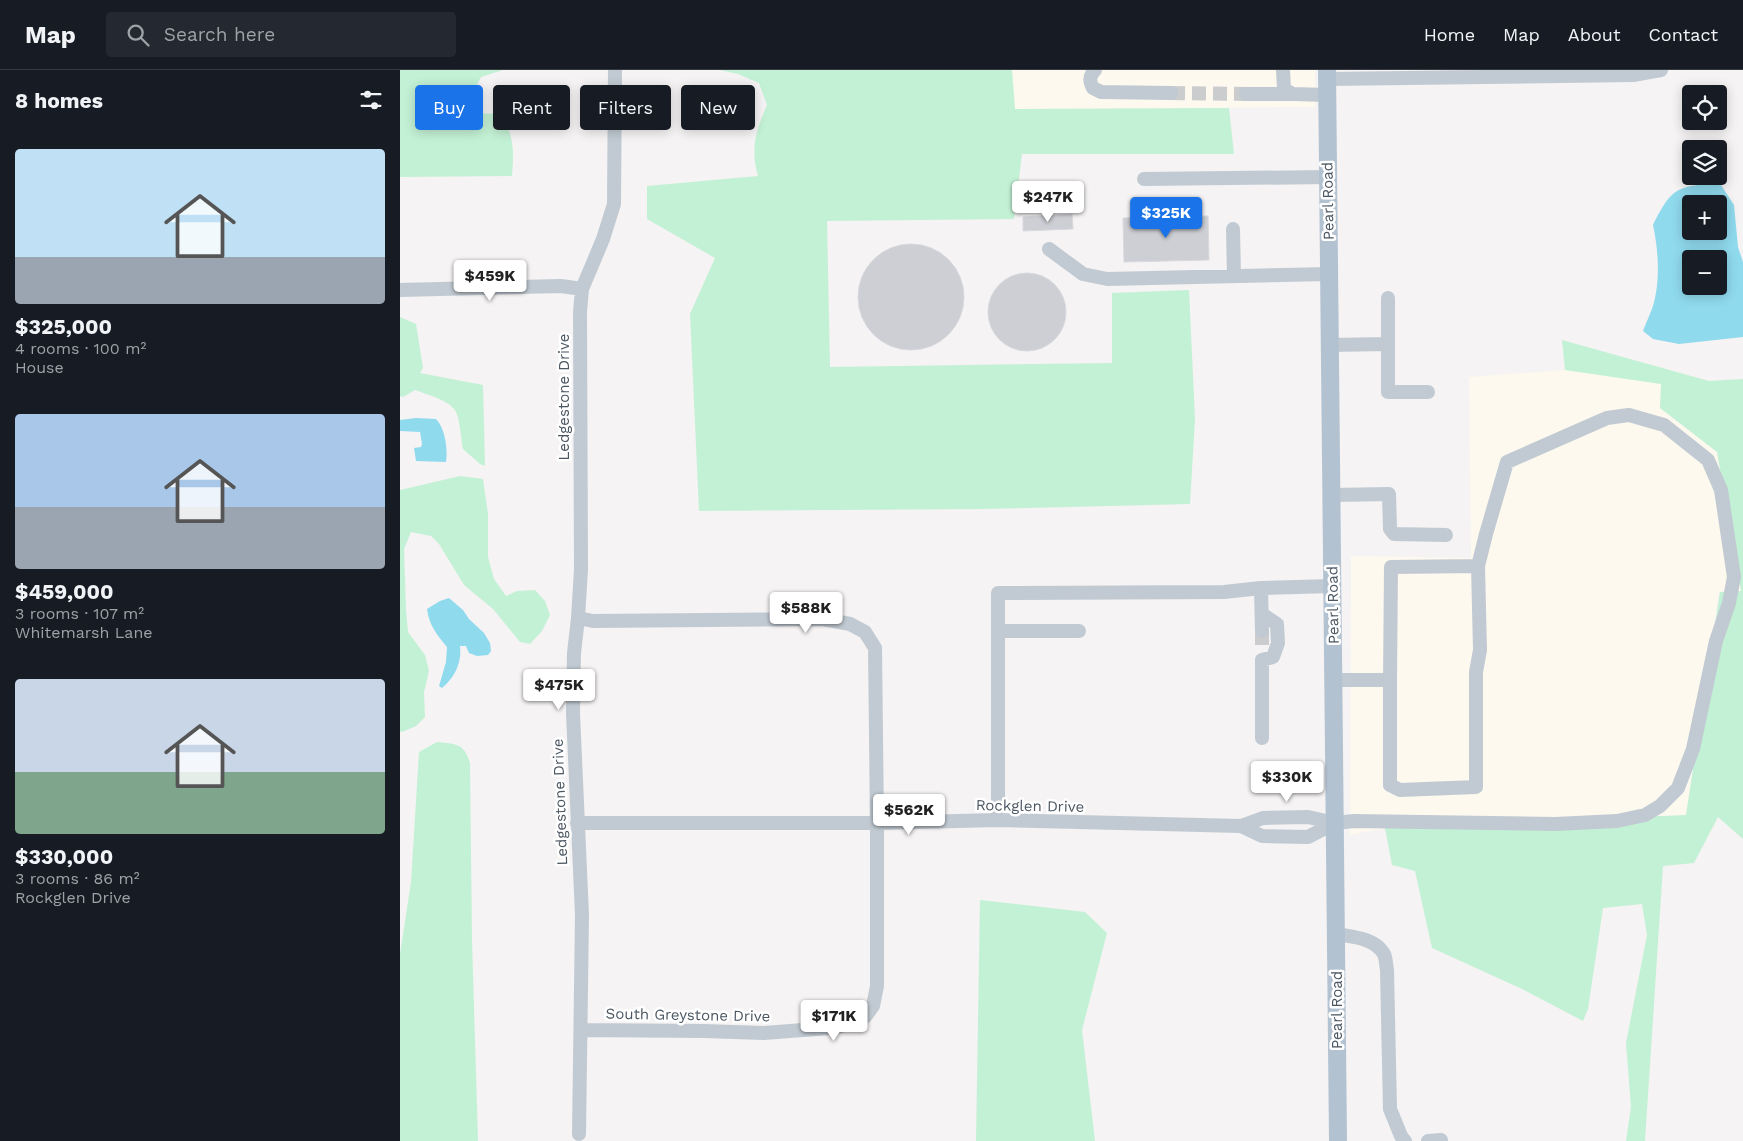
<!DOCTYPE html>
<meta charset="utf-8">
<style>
:root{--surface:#171b24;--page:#242831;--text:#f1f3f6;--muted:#9ea1a6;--line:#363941;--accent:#1a73e8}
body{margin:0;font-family:"Work Sans",sans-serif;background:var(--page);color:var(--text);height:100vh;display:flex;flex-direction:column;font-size:19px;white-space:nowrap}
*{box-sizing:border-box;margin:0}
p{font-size:16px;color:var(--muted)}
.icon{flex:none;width:28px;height:28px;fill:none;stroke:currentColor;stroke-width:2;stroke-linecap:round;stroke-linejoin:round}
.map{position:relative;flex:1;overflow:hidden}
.side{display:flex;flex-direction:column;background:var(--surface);width:400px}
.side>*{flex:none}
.top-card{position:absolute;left:15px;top:15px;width:475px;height:45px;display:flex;gap:10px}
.fabs{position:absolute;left:1282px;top:15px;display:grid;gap:10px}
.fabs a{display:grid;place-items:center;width:45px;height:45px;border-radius:5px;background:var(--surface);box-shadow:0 2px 12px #0003;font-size:25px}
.price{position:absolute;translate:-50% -42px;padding:0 11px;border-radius:5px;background:#fff;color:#222;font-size:16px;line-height:32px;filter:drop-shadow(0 1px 2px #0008)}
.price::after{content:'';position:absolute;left:50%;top:30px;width:15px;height:11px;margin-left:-8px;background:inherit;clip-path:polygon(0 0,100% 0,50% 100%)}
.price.selected{background:var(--accent);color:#fff}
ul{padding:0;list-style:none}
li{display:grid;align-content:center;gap:10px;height:265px;padding:0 15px}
li span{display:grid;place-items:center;height:155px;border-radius:5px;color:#555}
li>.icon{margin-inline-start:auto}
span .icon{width:90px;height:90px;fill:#fffc;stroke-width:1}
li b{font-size:21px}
h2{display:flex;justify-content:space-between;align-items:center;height:60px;padding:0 15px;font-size:21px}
.tag{padding:0 18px;border-radius:5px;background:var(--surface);box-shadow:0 2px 12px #0003;font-size:18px;line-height:45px}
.tag.selected{background:var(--accent);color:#fff}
header{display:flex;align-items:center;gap:30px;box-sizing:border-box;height:70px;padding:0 25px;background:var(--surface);border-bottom:1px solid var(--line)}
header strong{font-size:24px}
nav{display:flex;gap:28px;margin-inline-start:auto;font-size:18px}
.search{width:350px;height:45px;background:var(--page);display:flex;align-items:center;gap:12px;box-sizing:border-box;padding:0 18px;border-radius:5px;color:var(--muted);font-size:19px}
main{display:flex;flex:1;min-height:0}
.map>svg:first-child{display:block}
.commercial{fill:#fdf9ef}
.green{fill:#c3f1d5}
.water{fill:#90daee;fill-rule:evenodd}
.building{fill:#cdcfd5;stroke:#d7d9de}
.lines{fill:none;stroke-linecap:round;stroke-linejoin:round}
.minor-tunnel{stroke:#caccce;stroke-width:14;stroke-dasharray:14 7;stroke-linecap:butt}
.minor{stroke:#c1cad2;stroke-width:14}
.major{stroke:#b3c2d1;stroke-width:18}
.labels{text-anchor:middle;stroke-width:5;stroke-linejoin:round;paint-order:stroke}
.street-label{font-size:15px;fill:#4a5661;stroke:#fff}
</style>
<header>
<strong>Map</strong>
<div class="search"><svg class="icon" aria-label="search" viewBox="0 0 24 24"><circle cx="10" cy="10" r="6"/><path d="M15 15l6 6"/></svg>Search here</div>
<nav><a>Home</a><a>Map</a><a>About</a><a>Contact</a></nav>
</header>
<main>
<section class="side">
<h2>8 homes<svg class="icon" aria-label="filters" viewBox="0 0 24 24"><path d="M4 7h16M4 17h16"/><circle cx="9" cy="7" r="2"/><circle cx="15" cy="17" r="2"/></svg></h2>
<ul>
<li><span style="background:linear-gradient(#bfe0f5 70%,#9aa5b1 0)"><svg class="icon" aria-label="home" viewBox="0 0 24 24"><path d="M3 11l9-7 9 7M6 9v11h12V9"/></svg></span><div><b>$325,000</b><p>4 rooms · 100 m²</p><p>House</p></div></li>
<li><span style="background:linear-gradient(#a9c7e8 60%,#9aa5b1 0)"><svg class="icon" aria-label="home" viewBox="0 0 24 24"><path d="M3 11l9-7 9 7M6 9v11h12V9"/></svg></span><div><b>$459,000</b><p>3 rooms · 107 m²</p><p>Whitemarsh Lane</p></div></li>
<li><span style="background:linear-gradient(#c9d6e8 60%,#7fa58c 0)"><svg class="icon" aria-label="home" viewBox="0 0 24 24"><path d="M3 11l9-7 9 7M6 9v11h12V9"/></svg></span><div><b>$330,000</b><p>3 rooms · 86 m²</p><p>Rockglen Drive</p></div></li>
</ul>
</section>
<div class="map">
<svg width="1343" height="1071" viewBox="0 0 1343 1071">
<rect width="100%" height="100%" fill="#f5f3f3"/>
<path class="commercial" d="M612 0H915V37L615 39Z
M1165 300 1261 314 1260 338 1317 382 1341 522H1319L1286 745 985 758 950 765 951 486 1071 488 1069 307Z"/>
<path class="green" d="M0 0H103L81 7 67 34V43L102 44C114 69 114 79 112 106L0 107Z
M320 0H612L615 39 829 38 834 84H622L614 149 427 151 430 297 712 293V223L789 220 795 349 790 434 582 439 299 441 290 244 315 188 247 149V116L358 106C350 78 356 61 367 35L359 13 338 4Z
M0 247 16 254 23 298 20 303 83 315 85 396 80 394 63 379C61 369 60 348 55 340 48 330 26 324 15 320L3 327 0 326Z
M1162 270 1309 311 1343 309V769L1318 747 1294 793 1263 796 1245 1071H1226L1231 1037 1226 973 1247 865 1242 834 1203 838 1188 939 1183 951 1122 919 1032 878 1015 801 992 795 985 758 1286 745 1320 522 1341 521 1317 382 1260 338 1261 314 1165 300Z
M60 406 83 409 88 444V487L94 509 106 526 117 521 135 520 145 531 150 545 142 561 130 574 120 572 93 539 64 515 39 474 31 466 11 462 4 479 6 540 8 562 25 585 29 601 24 622 25 647 16 656 2 662 0 661V420Z
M37 672C56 674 64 673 70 693L72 870 78 1071H0V884L11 812 19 682Z
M580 830 685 842 707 863 682 960 695 1071H576Z"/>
<path class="water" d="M1319 112 1334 135 1338 177 1343 192V267L1279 274 1253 269 1243 261C1247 250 1253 239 1255 228 1260 205 1258 178 1253 155 1273 115 1277 118 1319 112ZM1291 134H1319V161H1291ZM1291 189H1319V216H1291Z
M16 348 36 349C45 358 48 379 46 392L16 391 14 378 21 377 22 374 20 362 0 361V350Z
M49 528 63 540 69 549 84 563 90 573 91 581 88 585 77 586 69 583 66 576H60C62 592 55 607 42 618L39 616 46 592 47 577C37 565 29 555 27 539L40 531Z"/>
<path class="building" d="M672 144 673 159 623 161V147Z
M808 146 809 190 724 192 723 148Z
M458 227a53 53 0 1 1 106 0a53 53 0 1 1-106 0Z
M588 242a39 39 0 1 1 78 0a39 39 0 1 1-78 0Z"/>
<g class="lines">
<path class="minor-tunnel" d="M771 23 846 24
M862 561V577"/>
<path class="minor" d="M695 0C689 6 689 11 693 18L701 22 771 23
M883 0 884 19 893 24 927 25
M927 9 1233 5 1261 0
M846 24H893
M744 109 928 107
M833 159 834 206
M649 179 683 204 707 209 929 204
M0 220 161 216 182 219
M988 274V322H1028
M930 275 988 274V228
M932 425 989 424 990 459 994 464 1046 465
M861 518 862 561
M862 544 877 554 878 573 873 587 862 590V668
M178 548 193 551 423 549 450 554 465 562 475 578 477 753V916L473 936 465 947 450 954 429 958 364 963 303 961 181 960
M598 561H679
M990 610 991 497 1078 496
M598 750V523L824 522 861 518 933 516
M177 753H477L598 750 841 756 863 748 908 747 935 753 954 751 1155 754 1217 751 1245 745 1260 736 1278 718 1293 679 1316 571 1329 533 1334 507 1321 420 1308 390 1264 355 1229 345 1207 348 1107 392 1086 464 1078 496 1080 580 1076 602V717L1000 720 990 715V610H934
M841 756 862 766 908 767 935 753
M936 864C953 867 975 868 984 884 986 888 986 895 987 900L990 1039 1001 1066 1005 1071
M179 1064 182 845 173 643 174 583 178 548 181 499 180 242 182 219 203 169 214 134 215 0
M1028 1071 1041 1070"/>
<path class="major" d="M927 0 938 1071"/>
</g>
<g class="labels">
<g class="street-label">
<text transform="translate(928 131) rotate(-91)" y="5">Pearl Road</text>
<text transform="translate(164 327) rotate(-90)" y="5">Ledgestone Drive</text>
<text transform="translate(933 535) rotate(-91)" y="5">Pearl Road</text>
<text transform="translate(160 732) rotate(-92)" y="5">Ledgestone Drive</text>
<text transform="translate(630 736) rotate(1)" y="5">Rockglen Drive</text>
<text transform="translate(937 940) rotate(-90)" y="5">Pearl Road</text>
<text transform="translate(288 945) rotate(1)" y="5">South Greystone Drive</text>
</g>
</g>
</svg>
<div class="fabs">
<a><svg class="icon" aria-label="locate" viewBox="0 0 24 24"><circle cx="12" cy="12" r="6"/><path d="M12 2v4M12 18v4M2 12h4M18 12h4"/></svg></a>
<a><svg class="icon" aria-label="layers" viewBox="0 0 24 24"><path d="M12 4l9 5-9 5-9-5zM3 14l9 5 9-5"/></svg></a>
<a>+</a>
<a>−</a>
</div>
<b class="price" style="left:648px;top:153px">$247K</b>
<b class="price selected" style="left:766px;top:169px">$325K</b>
<b class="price" style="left:90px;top:232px">$459K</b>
<b class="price" style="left:406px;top:564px">$588K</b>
<b class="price" style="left:159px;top:641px">$475K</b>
<b class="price" style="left:887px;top:733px">$330K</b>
<b class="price" style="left:509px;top:766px">$562K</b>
<b class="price" style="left:434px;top:972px">$171K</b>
<div class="top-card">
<a class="tag selected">Buy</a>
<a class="tag">Rent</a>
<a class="tag">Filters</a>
<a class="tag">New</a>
</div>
</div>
</main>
